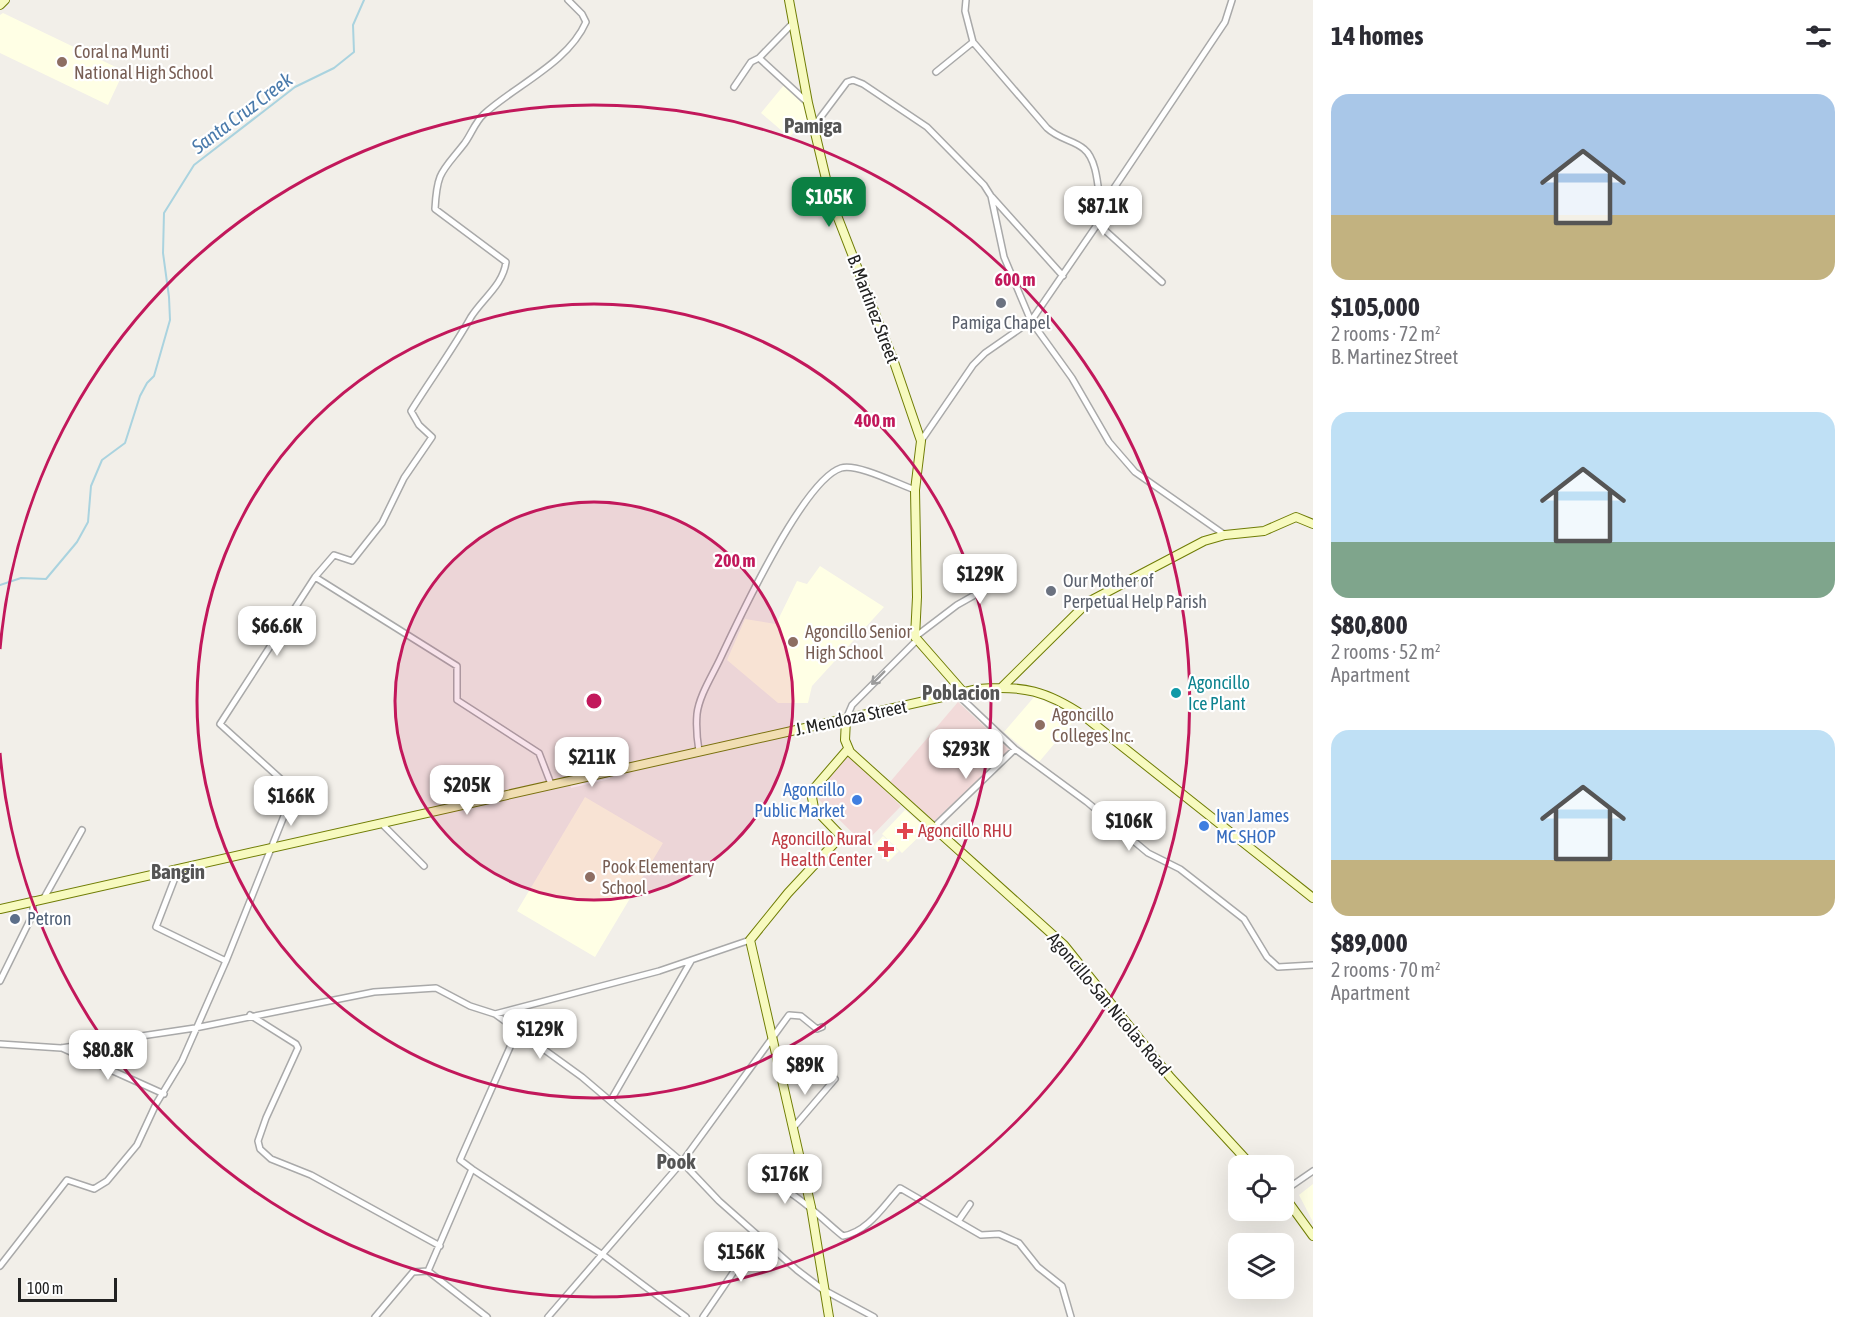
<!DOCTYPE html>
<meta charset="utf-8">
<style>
:root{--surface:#fff;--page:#f7f7f7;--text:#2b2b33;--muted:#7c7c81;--accent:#0b8043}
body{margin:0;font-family:"Asap Condensed",sans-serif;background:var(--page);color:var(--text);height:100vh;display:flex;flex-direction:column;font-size:22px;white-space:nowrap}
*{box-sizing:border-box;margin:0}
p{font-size:20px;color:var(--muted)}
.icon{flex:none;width:33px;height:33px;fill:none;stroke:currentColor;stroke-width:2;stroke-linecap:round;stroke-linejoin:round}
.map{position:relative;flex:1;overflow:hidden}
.sheet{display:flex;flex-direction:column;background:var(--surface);width:540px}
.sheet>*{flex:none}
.buttons{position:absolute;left:1228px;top:1155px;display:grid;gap:12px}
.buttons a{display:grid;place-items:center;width:66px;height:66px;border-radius:12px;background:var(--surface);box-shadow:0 6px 24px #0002;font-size:30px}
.scale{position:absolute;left:18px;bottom:15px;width:99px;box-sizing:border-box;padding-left:6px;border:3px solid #222;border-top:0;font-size:16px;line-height:21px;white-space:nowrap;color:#222;-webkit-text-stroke:4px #fff;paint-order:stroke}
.price{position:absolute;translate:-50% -51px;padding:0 14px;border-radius:12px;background:#fff;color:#222;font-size:20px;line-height:39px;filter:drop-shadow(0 2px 3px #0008)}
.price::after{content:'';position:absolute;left:50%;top:36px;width:18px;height:14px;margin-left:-9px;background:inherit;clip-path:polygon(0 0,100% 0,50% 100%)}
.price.current{background:var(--accent);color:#fff}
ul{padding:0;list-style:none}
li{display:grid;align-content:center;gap:12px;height:318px;padding:0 18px}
li span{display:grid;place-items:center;height:186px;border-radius:18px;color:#555}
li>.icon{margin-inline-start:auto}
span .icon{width:108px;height:108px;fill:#fffc;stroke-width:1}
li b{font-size:26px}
h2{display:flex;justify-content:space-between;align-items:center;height:72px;padding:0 18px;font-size:26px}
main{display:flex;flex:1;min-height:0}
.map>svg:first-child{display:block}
.commercial{fill:#f2dad9}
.education{fill:#ffffe5}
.pier{fill:#fff}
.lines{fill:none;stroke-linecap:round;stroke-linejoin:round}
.stream{stroke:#aad3df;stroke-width:2}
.street-casing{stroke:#a9a9a9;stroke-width:8}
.secondary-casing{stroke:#707d05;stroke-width:10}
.street{stroke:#fff;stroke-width:5}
.secondary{stroke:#f7fabf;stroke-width:8}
.oneway{stroke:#9c9c9c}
.ring{fill:none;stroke:#c2185b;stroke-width:3}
.education-dot{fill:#8d6e63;stroke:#fff;stroke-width:2}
.worship-dot{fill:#6b7280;stroke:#fff;stroke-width:2}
.culture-dot{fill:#0f9aa8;stroke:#fff;stroke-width:2}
.shop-dot{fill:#3f7fe0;stroke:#fff;stroke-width:2}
.health-dot{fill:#e0444e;stroke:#fff;stroke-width:2}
.service-dot{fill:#5c6f8a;stroke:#fff;stroke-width:2}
.labels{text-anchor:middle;stroke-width:4.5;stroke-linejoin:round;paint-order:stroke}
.education-label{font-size:18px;fill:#785e54;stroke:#fff;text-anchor:start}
.street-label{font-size:18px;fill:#222;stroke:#fff}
.worship-label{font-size:18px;fill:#5b616d;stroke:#fff}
.culture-label{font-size:18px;fill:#0d838f;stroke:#fff;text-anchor:start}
.shop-label{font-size:18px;fill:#366cbe;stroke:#fff;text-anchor:end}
.health-label{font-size:18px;fill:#be3a42;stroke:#fff;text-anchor:start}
.service-label{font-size:18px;fill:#4e5e75;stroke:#fff;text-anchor:start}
.water-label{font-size:20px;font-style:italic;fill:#4a7aab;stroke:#fff}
.quarter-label{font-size:21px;font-weight:bold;fill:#555;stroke:#fff}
.centre{fill:#c2185b;stroke:#fff;stroke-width:3}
.ring-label{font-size:18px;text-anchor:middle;font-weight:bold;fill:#c2185b;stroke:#fff;stroke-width:4.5;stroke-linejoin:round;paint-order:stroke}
</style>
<main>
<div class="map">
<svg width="1313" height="1317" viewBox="0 0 1313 1317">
<rect width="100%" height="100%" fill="#f2efe9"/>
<path class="commercial" d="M958 702 1011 751 934 821 890 782Z
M848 755 901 806 864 844 813 794Z"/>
<path class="education" d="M3 13 124 71 108 105 0 53V15Z
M784 85 807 105 808 121 789 137 761 113Z
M820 566 884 607 812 686 808 703H778L727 660 745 619 776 624 797 581 807 584Z
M1035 696 1076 718 1039 762 1004 732Z
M585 797 663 843 595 957 517 911Z
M905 810 927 829 902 853 882 834Z
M883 836 899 851 888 862 873 847Z
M1313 1184V1222L1299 1195Z"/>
<path class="pier" d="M607 765 610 779 571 788 567 774Z"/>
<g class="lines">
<path class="stream" d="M0 585 21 578 46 579 77 542 88 522 91 486 102 460 125 443 140 396 147 383 154 376 170 320 169 297 163 253 164 213 194 165 295 87 334 68 354 52 353 25 364 0"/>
<g class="street-casing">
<path id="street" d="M966 0 965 11 973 42 1047 128C1060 140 1074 140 1084 149 1098 160 1098 192 1101 208
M793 23 759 58 807 102
M936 72 973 42
M734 87 751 62 759 58
M814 126 847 82 853 80 863 84 927 127 984 185 991 196 1004 257 1031 321 1072 378 1109 442 1135 472 1225 535
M992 197 1063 276
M1098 224 1162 282
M921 441 973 365 985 353 1031 321 1103 216 1104 203 1225 22 1232 0
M315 577 457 666V700L539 753 551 784
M915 637 957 605 1003 579 994 564
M957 694 1015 749 1087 802 1148 853 1180 869 1244 919 1267 957 1278 967 1313 965
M846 719 852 705 916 641
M699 751C697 739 696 726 697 714 699 696 712 676 720 659 738 621 803 480 841 468 857 463 898 484 915 490
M381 823 424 866
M933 828 1015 749
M44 898 82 830
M226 961 294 791 220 724 315 577 334 555 352 561 382 523 404 478 432 437 419 425 411 411C431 379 453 349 471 317 483 298 503 285 506 262L435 209C437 171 442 172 464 144 471 135 475 122 484 114 516 85 568 63 586 22L582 14 568 0
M0 981 33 914V900
M495 1014 659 971 750 940
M250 1015 296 1044 298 1048 266 1118 258 1141 260 1149 271 1159 311 1175 440 1246
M0 1044 61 1048 195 1028 374 992 436 988 470 1006 495 1014 582 1077 682 1162 719 1201 797 1270 822 1289 874 1317
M62 1048 164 1094
M611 1100 691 961
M793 1128 835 1079
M472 1169 603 1255 686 1317
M763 1184C783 1178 827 1224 843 1236 868 1232 884 1205 900 1188L981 1235 999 1234 1019 1243 1038 1267 1062 1286 1071 1317
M1284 1191 1313 1171
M959 1220 970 1204
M0 1266 67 1180 94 1189 107 1181 137 1145 156 1104 182 1061 226 961 156 927 178 870
M428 1271 487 1317
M375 1317 413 1272 428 1271 472 1169 460 1160 518 1029
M548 1317 682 1162 789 1015 801 1016 817 1029 822 1027
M703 1317 758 1236"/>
</g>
<g class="secondary-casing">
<path id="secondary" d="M789 0 808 103 831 200 894 362 921 441 915 490 917 597 915 637 964 693
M0 5 5 0
M1002 687 1088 602 1204 541 1225 535 1264 531 1296 517 1313 524
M846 719 845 740 850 752 1064 945 1170 1077 1252 1166
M0 909 978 689C1023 685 1047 691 1084 716L1313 898
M1284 1196 1313 1236
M829 1317 811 1207 750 940 788 893 841 836 814 808 811 792 848 749"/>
</g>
<use href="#street" class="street"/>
<use href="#secondary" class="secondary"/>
</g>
<defs><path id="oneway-shaft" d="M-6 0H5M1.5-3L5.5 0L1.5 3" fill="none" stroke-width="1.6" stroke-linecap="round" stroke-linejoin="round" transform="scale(1.5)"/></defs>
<use class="oneway" href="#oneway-shaft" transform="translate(878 678) rotate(135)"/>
<circle cx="594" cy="701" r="199" fill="#c2185b" fill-opacity=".12"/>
<g class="ring">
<circle cx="594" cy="701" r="199"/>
<circle cx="594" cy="701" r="397"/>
<path d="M0 649A596 596 0 1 1 0 753"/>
</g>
<g class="education-dot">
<circle cx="62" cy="62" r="6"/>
<circle cx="793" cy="642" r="6"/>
<circle cx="1040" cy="725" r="6"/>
<circle cx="590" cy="877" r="6"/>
</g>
<g class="worship-dot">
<circle cx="1001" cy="303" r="6"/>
<circle cx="1051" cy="591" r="6"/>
</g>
<circle class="culture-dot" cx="1176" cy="693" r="6"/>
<g class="shop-dot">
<circle cx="857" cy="800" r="6"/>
<circle cx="1204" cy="826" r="6"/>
</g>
<g class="health-dot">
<path d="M902 822h6v6h6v6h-6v6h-6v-6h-6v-6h6z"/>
<path d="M883 840h6v6h6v6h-6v6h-6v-6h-6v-6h6z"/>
</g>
<circle class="service-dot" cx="15" cy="919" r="6"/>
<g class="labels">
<g class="education-label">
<text x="74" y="58">Coral na Munti<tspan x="74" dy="21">National High School</tspan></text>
<text x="805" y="638">Agoncillo Senior<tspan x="805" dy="21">High School</tspan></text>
<text x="1052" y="721">Agoncillo<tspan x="1052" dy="21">Colleges Inc.</tspan></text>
<text x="602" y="873">Pook Elementary<tspan x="602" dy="21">School</tspan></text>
</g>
<g class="street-label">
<text transform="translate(873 309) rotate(69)" y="6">B. Martinez Street</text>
<text transform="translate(851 718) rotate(-12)" y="6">J. Mendoza Street</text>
<text transform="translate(1109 1004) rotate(50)" y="6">Agoncillo-San Nicolas Road</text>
</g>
<g class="worship-label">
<text x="1001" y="329">Pamiga Chapel</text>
<text x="1063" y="587" text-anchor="start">Our Mother of<tspan x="1063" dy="21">Perpetual Help Parish</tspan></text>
</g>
<g class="culture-label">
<text x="1188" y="689">Agoncillo<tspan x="1188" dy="21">Ice Plant</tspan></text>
</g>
<g class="shop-label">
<text x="845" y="796">Agoncillo<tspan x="845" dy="21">Public Market</tspan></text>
<text x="1216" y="822" text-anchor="start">Ivan James<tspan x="1216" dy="21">MC SHOP</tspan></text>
</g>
<g class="health-label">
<text x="918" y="837">Agoncillo RHU</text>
<text x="872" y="845" text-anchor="end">Agoncillo Rural<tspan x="872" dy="21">Health Center</tspan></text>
</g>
<g class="service-label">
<text x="27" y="925">Petron</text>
</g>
<g class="water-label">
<text transform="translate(242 113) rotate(-37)" y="7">Santa Cruz Creek</text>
</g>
<g class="quarter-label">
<text x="813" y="133">Pamiga</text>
<text x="961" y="700">Poblacion</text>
<text x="178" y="879">Bangin</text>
<text x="676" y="1169">Pook</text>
</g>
</g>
<circle cx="594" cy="701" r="9" class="centre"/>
<g class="ring-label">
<text x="1015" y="286">600 m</text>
<text x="875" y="427">400 m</text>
<text x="735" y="567">200 m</text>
</g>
</svg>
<div class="buttons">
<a><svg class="icon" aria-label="locate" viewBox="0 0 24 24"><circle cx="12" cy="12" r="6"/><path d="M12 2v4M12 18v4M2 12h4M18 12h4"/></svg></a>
<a><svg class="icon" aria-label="layers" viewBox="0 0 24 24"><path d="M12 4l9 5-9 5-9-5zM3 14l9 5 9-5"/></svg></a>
</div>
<div class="scale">100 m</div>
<b class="price current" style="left:829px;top:228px">$105K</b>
<b class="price" style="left:1103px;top:237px">$87.1K</b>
<b class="price" style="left:980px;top:605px">$129K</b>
<b class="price" style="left:277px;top:657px">$66.6K</b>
<b class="price" style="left:966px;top:780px">$293K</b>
<b class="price" style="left:592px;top:788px">$211K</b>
<b class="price" style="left:467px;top:816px">$205K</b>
<b class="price" style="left:291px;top:827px">$166K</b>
<b class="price" style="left:1129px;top:852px">$106K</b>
<b class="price" style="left:540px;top:1060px">$129K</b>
<b class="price" style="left:108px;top:1081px">$80.8K</b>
<b class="price" style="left:805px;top:1096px">$89K</b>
<b class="price" style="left:785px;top:1205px">$176K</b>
<b class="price" style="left:741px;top:1283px">$156K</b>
</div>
<section class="sheet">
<h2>14 homes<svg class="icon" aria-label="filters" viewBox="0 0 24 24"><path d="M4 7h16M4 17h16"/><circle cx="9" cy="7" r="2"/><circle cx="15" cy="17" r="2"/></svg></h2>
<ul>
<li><span style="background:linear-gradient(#a9c7e8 65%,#c2b280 0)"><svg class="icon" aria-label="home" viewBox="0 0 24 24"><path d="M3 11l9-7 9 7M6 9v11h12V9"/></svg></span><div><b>$105,000</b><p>2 rooms · 72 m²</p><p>B. Martinez Street</p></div></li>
<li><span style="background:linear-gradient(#bfe0f5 70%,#7fa58c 0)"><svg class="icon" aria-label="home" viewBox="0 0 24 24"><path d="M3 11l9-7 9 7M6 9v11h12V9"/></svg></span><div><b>$80,800</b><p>2 rooms · 52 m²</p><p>Apartment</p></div></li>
<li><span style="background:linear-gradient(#bfe0f5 70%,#c2b280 0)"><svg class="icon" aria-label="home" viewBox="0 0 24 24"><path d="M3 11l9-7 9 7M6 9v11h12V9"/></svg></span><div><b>$89,000</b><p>2 rooms · 70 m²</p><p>Apartment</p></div></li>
</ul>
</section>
</main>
